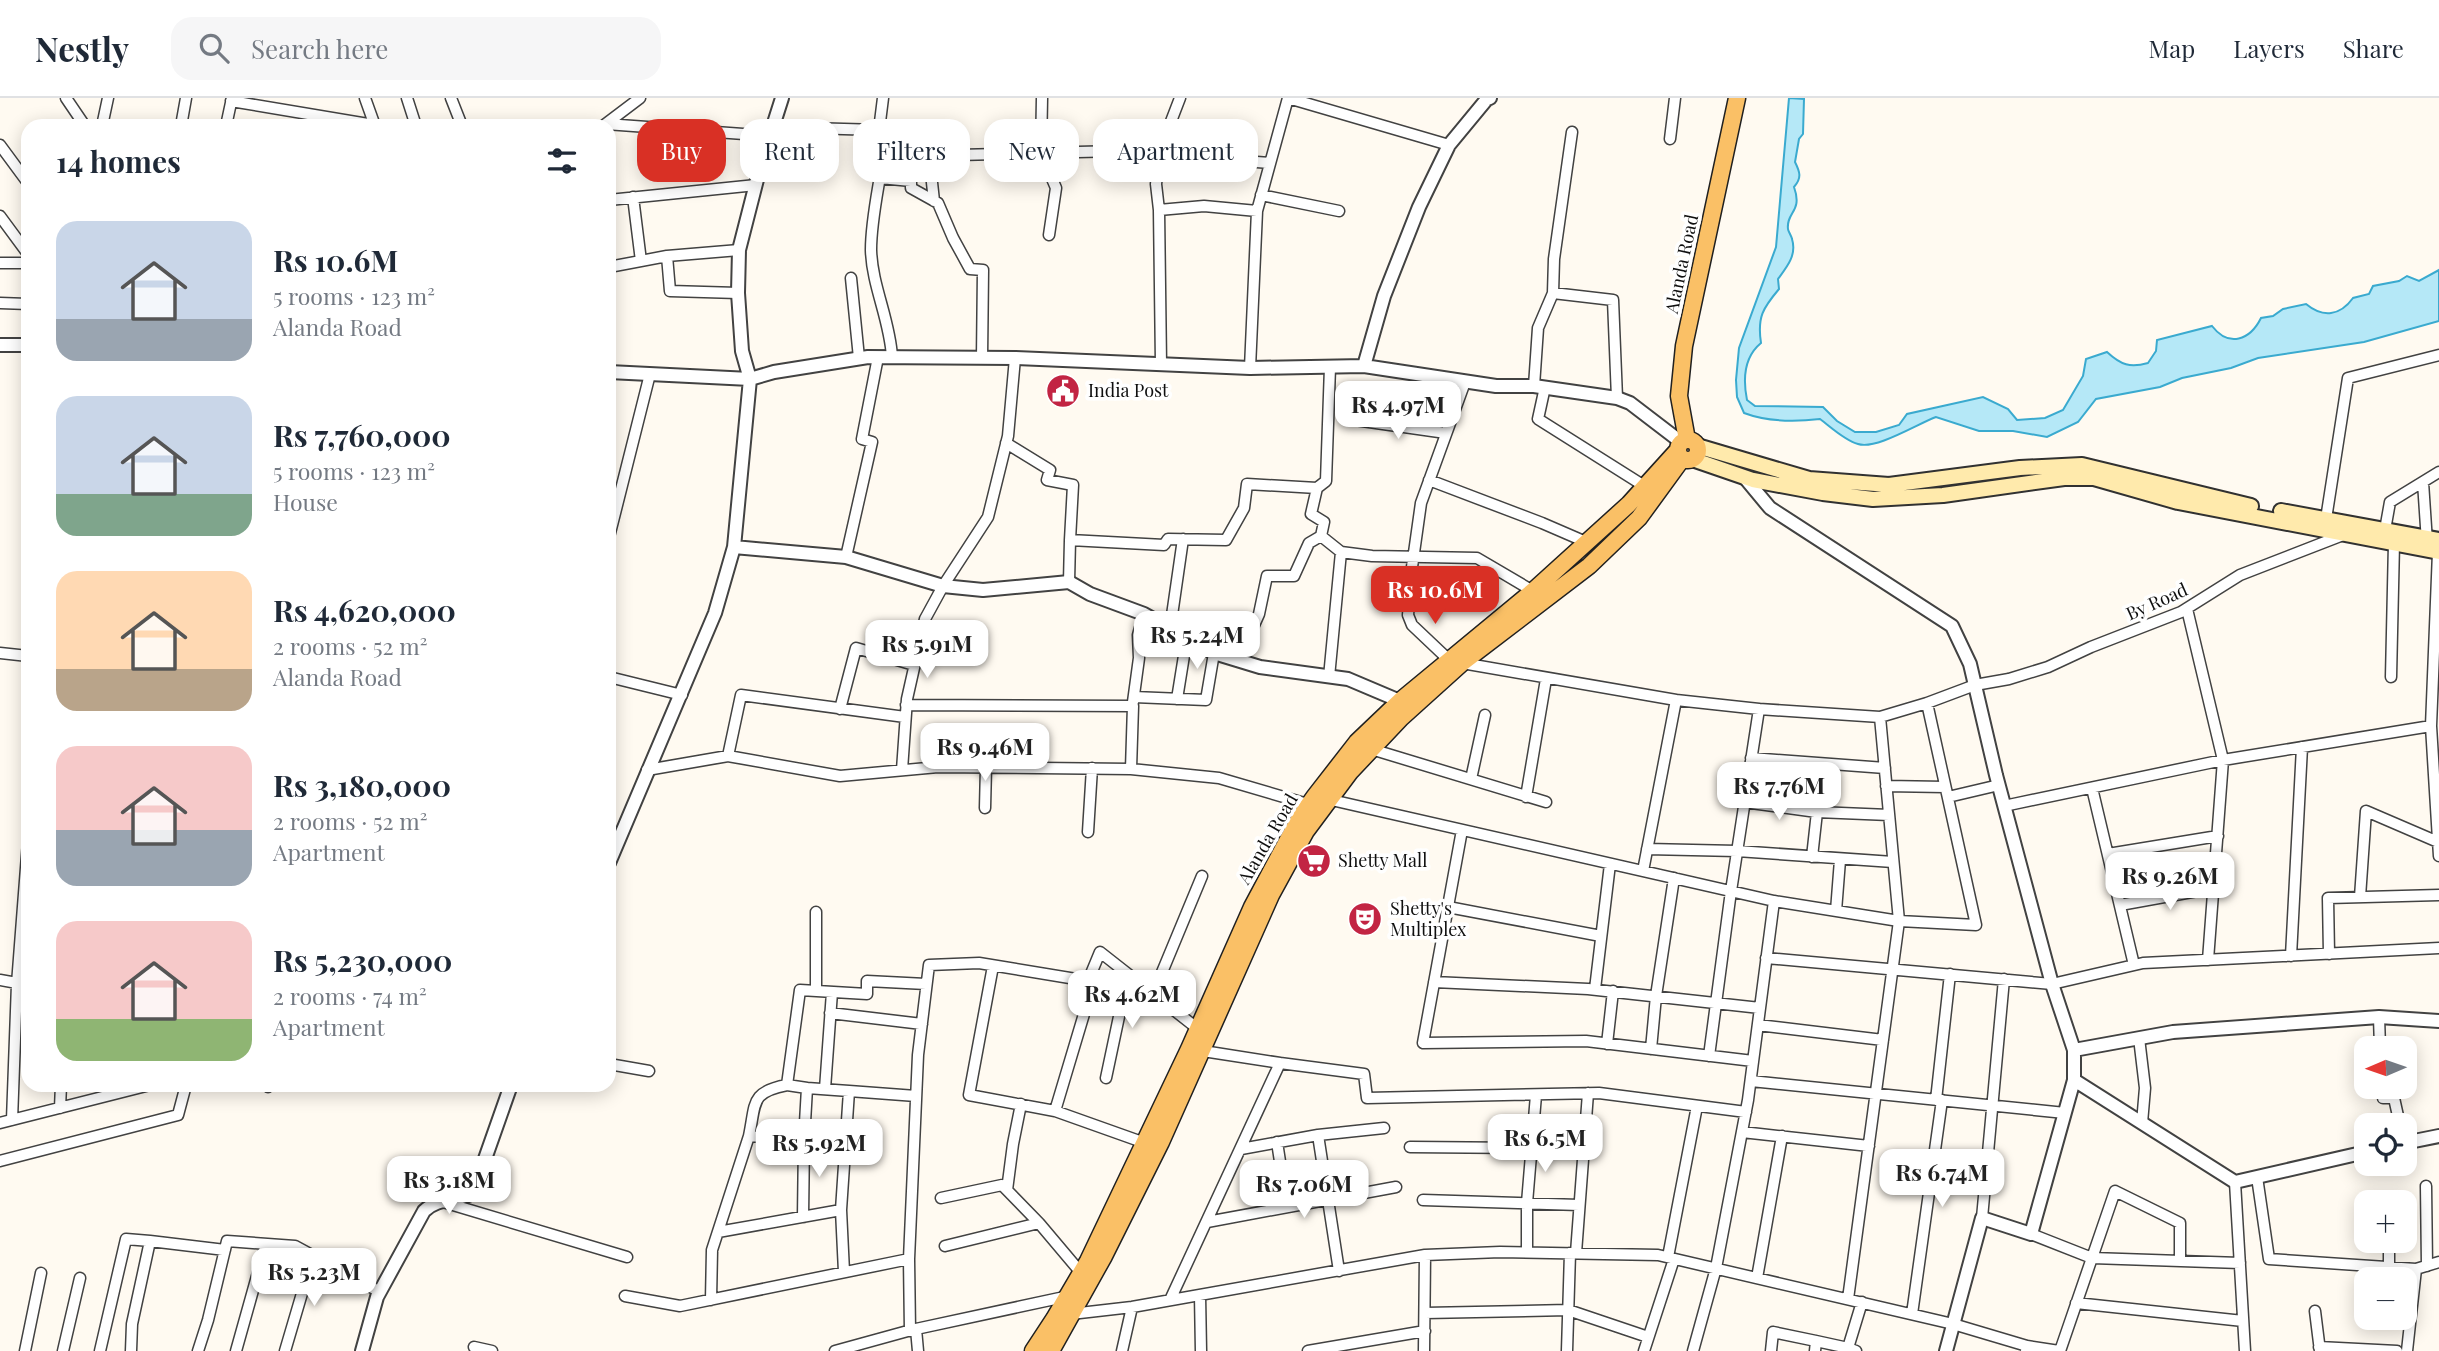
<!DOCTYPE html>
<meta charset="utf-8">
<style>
:root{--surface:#fff;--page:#f6f6f7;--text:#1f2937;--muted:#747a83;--line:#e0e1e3;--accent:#d93025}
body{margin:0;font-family:"Playfair Display",serif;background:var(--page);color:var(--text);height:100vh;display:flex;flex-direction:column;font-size:26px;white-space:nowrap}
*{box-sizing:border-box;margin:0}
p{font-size:23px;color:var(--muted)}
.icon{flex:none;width:38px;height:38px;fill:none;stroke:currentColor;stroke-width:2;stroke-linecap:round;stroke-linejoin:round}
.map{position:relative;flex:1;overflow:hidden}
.drawer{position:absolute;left:21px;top:21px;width:595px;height:973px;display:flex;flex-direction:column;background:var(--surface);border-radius:21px;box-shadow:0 4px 18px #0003}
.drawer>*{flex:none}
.banner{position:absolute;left:637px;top:21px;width:665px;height:63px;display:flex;gap:14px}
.needle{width:46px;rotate:268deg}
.controls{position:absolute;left:2354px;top:938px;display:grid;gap:14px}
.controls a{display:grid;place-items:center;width:63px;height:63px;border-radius:14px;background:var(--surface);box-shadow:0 4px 18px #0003;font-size:35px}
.price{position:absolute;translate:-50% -60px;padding:0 16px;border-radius:14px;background:#fff;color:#222;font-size:23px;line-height:46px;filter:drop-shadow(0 2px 4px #0008)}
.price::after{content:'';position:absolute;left:50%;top:42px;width:21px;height:16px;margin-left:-10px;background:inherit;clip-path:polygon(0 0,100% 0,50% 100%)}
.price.selected{background:var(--accent);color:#fff}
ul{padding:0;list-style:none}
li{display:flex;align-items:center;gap:21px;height:175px;padding:0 35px}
li span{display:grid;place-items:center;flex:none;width:196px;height:140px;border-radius:21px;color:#555}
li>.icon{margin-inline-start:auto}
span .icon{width:84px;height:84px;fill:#fffc;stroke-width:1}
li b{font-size:30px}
h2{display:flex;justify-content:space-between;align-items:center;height:84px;padding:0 35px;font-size:30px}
.pill{padding:0 24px;border-radius:21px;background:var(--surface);box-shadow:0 4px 18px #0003;font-size:24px;line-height:63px}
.pill.selected{background:var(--accent);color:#fff}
header{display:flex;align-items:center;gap:42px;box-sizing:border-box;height:98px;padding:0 35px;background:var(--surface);border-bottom:2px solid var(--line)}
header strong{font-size:33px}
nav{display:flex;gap:38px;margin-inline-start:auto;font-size:24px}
.search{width:490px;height:63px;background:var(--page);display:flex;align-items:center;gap:18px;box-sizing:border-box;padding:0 24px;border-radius:21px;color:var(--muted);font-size:26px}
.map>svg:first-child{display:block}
.water{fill:#b5e8f7;stroke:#3aaacf;stroke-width:2}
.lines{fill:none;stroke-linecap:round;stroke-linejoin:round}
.minor-casing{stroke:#424242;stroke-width:13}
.tertiary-casing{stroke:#424242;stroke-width:16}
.secondary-casing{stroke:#313131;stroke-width:18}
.primary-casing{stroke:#202020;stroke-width:19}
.minor{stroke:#fff;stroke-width:10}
.tertiary{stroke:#fff;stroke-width:12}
.secondary{stroke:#ffeaac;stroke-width:14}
.primary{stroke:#fac066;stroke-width:16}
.labels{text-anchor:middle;stroke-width:7;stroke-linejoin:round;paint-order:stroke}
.street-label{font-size:18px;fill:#0f0f0f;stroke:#fff}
.poi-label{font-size:18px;fill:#0f0f0f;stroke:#fff;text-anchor:start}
</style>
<header>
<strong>Nestly</strong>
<div class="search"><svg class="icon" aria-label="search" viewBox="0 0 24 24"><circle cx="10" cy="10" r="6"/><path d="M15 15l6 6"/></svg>Search here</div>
<nav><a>Map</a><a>Layers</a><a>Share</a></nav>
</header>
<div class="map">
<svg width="2439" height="1253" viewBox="0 0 2439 1253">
<rect width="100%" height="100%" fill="#fffaf1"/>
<path class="water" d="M1789 0 1804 1 1803 36 1799 41 1795 64C1800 74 1802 80 1794 89 1803 114 1786 114 1788 131 1788 133 1792 139 1792 141 1797 157 1787 169 1778 181L1779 191C1763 210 1757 219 1761 245 1744 259 1743 282 1747 302L1755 308 1823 309 1837 323 1855 334H1876L1899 327 1907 316 1983 299 2008 311 2017 322 2045 320 2063 312 2083 278 2086 261 2107 254C2121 267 2130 270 2148 265L2156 253 2157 242 2212 228C2229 250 2250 242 2261 220L2273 218 2283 211 2306 206C2323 220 2340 218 2353 200L2369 196 2373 188 2399 183 2407 178 2419 183 2439 172V223L2364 244 2258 260 2231 270 2182 280 2160 289 2096 301 2078 324 2047 339 2013 333H1979L1936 319C1917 326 1876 352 1858 346 1844 342 1831 329 1820 321 1795 324 1768 324 1744 315L1737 299 1736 282 1739 250 1776 149Z"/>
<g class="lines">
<g class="minor-casing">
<path id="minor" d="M66 0 85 28
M365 0 375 28
M407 0 416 28
M451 0 462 28
M1042 0 1041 55 1056 90 1049 137
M1288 0 1449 47
M231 3 374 27
M606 26 770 38
M102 28 108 0
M181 28 186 0
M226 28 232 0
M603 28 640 0
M773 29 879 32 878 59 1160 52 1180 0
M879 32 883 0
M1670 41 1675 0
M0 47 28 85
M1162 47 1201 52 1203 60 1270 65
M1160 52 1156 86 1159 112 1204 108 1257 113
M929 57 934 103
M883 59C879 89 871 121 871 152 872 188 890 222 892 259
M880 80 911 83V90L938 105 953 140 970 171 983 172 982 260
M1261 97 1339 113
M633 99 641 163
M609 102 756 87
M1159 112 1161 266
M0 118 28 156
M667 158 670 193 738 195
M0 165H28
M609 169 667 158 739 152
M851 180 859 260
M1553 195 1613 202 1617 300
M0 205 28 206
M1250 270 1257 113 1288 0
M1534 288 1538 230 1553 195 1554 161 1572 34
M1545 289 1538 321 1649 391
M1355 322 1446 335
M1006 345 1050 372 1047 382 1073 387 1070 442
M1429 382 1542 425 1586 444
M2423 384 2427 444
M1317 390 1326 383 1330 269
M2326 421 2348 280 2439 257
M2385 432 2390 404 2439 374
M609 439 650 276
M2438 454 2431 628 2439 758
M846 459 872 344 862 341 878 259
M1069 484 1070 442 1164 447 1168 441 1226 442 1244 410 1247 386 1317 390 1311 416 1324 424 1321 438
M2187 511 2223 662 2208 862
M1170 531 1183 441
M0 555 28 558
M1238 563 1259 516 1267 478H1294L1309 445 1321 438 1341 454 1372 458 1477 460 1533 493
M1450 563 1412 527 1408 517 1412 469 1421 405 1465 284
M1462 565 1676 602 1759 611 1880 619 1899 823 1848 1201
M609 579 682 597
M1329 579 1341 454
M2391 579 2394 445
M1134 599 1206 602 1214 555
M1177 601 1187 539
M1133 604 1139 560 1138 537 1144 516
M906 607 1133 608 1131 671
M840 611 856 550 914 567
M1880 619 1927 605
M1371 651 1546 704
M728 658 741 597 905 619
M1751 660 1885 670
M647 672 728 658 840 678 938 669 1131 671 1219 680 1311 707
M902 672 907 601 925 521 943 488 988 419 1008 338 1015 260
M1471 681 1485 617
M1886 688 1945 689
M2092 690 2134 867
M1526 699 1546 581
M1948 699 1999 687
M1327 701 1774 803
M1744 704 1817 714
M2004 708 2223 662 2431 628
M985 710 986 669
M1462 732 1423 945 1586 943 1753 963
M1088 734 1092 670
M1647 751 1737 753 1893 764
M2108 756 2218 738
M1812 759 1817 714 1889 717
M1643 773 1676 602
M2360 799 2366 713 2438 744
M2120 807 2214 790
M1448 809 1601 838
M1836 813 1840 762
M816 814V893
M2329 856 2328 800 2439 797
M2291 858 2302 649
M1766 860 2052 886 2143 865 2439 850
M993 868 969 997 1055 1013 1145 1045
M0 882 28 887
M1434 884 1588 891 1760 910
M1595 891 1610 766
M1153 896 1202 778
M830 915 922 926
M2379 919 2380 950
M1758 927 1883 942
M2139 940 2145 990 2142 1025
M1607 946 1613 893
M1651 951 1656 898 1674 780
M1709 958 1731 793 1759 611
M1280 965 1364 976 1367 1000 1599 995 1746 1014
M609 966 649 973
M1106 980 1128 876
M1751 983 2065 1015
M268 989V987
M2382 989 2383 1000H2394L2400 1027
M825 991 832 894
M849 993 916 998
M1936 1002 1950 876
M60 1010 61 987
M1055 1013 1084 916 1088 883
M12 1022 17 886 28 744
M0 1025 150 987
M1742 1034 1869 1048
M1318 1037 1384 1030
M749 1038C756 1005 750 994 787 987
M1277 1044 1287 1109
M1410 1049 1531 1050
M1241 1051 1318 1037 1339 1173
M0 1063 178 1017 186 987
M2257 1079 2269 1161 2416 1171 2439 1164
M2235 1084 2245 1253
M2426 1088 2427 1168
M1007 1092 1013 1046 1021 1006
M941 1100 1002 1087 1039 1125 1082 1176
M1423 1102 1579 1107
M443 1104 627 1159
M841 1112 844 1174
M803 1119 804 1042
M1982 1120 2004 881
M1207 1124 1396 1089
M718 1134 841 1112 849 993 807 990
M2031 1136 2092 1160 2240 1165
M2389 1143V1170
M945 1148 1039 1125
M1527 1154V1105L1536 997
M1576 1155 1588 995
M1668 1159 1697 1008
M909 1161 918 957 929 867 979 865 1088 883 1100 854 1198 931
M1757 1180 1782 1038
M1200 1197 1201 1253
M625 1198 680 1208 909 1161 910 1233
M711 1202 712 1152 749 1038 804 1042 807 990 787 987 800 892 867 896V883L926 886
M1170 1202 1280 965 1203 953
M2076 1205 2243 1223
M2315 1213 2320 1253
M1425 1215 1568 1212 1648 1239
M1071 1216 1132 1209 1425 1157 1500 1154 1658 1157 1953 1226 2027 1248
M1912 1216 1942 1002
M474 1249 492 1253
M2319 1249 2397 1253
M25 1253 41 1175
M63 1253 80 1180
M100 1253 126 1141 150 1143
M131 1253 132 1226 150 1143 225 1152
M198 1253 208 1222 227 1143 295 1148 380 1194
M236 1253 266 1146
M285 1253 313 1158
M835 1253 915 1231
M918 1253 916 1231 1069 1198
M1122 1253 1132 1209
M1308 1253 1425 1233
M1424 1253 1425 1157
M1567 1253 1570 1155
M1644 1253 1674 1161
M1693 1253 1716 1170 1748 1002 1774 803 1899 823 1976 827 1927 605 1975 587 2009 581 2048 569 2091 549 2181 514 2240 477 2343 437
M1771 1253 1773 1234 1816 1243
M1815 1253 1816 1243 1848 1250
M1856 1253 1848 1250 1862 1204
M2026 1253 2027 1248 2059 1253
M2060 1253 2115 1093 2180 1125V1162
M2407 1253 2416 1171"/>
</g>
<g class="tertiary-casing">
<path id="tertiary" d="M0 247H28
M1364 268 1384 198 1419 109 1449 47 1487 1 1490 0
M609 274 750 281 774 274 868 259 1015 260 1250 270 1364 268 1496 288H1534L1617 300 1630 305 1681 344
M1745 380 1770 410 1952 528 1970 566 1996 677 2052 886 2074 952V982L2031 1136 1982 1120 1946 1253
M734 449 846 459 943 488 983 492 1069 484 1090 496 1144 516 1214 555 1260 569 1348 581 1400 603
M609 765 715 515 734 449 750 281 742 253 738 195 739 152 761 66 782 0
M2074 952 2173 934 2379 919 2439 923
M2074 982 2235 1084 2366 1054
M2404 1045 2439 1038
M362 1253 377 1199 424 1113C438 1099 456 1104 473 1095L511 987"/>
</g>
<g class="secondary-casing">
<path id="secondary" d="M1697 348 1809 381 1889 387 2020 370 2082 367 2251 408
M1692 361 1753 382 1823 395 1873 401 1943 397 2064 380H2094L2178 404 2439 454
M2281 413 2439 442"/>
</g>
<g class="primary-casing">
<path id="primary" d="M1678 352a10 10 0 1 1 20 0a10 10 0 1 1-20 0Z
M1687 342 1679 298 1684 248 1737 0
M1033 1253 1054 1221 1088 1163 1189 951 1252 809 1300 719 1315 698 1357 644 1400 603 1533 493 1629 406 1677 353
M1051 1253 1104 1158 1161 1044 1271 797 1306 733 1350 674 1401 620 1462 565 1589 468 1639 420 1682 361"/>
</g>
<use href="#minor" class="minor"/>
<use href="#tertiary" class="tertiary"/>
<use href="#secondary" class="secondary"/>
<use href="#primary" class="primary"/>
</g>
<defs>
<g id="civic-disc" transform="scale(1.75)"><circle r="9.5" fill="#c22443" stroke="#fff"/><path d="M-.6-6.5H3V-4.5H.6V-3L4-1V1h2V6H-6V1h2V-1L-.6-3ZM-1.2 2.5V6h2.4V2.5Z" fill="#fff"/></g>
<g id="supermarket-disc" transform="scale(1.75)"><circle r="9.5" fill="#c22443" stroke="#fff"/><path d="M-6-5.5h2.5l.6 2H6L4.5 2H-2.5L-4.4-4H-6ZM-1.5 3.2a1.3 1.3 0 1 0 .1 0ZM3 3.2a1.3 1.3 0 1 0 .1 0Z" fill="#fff"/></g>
<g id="theatre-disc" transform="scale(1.75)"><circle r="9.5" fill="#c22443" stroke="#fff"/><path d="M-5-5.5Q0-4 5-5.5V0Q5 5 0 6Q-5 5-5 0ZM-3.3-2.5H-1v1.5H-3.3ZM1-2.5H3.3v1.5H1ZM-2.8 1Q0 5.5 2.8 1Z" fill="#fff"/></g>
</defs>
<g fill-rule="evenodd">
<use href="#civic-disc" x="1063" y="293"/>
<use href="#supermarket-disc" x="1314" y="763"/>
<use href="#theatre-disc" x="1365" y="821"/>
</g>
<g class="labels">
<g class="street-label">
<text transform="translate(1682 166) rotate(-78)" y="6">Alanda Road</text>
<text transform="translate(2157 504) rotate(-24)" y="6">By Road</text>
<text transform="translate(1268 741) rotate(-60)" y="6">Alanda Road</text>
</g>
<g class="poi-label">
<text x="1088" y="299">India Post</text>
<text x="1338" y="769">Shetty Mall</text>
<text x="1390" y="817">Shetty's<tspan x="1390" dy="21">Multiplex</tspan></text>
</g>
</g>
</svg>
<div class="controls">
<a><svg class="needle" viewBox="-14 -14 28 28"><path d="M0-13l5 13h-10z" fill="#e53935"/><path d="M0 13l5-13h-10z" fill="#747a83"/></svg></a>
<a><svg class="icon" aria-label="locate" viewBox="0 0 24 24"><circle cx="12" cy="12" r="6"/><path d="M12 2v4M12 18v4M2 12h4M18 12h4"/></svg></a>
<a>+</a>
<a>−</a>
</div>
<b class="price" style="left:1398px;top:343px">Rs 4.97M</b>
<b class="price selected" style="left:1435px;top:528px">Rs 10.6M</b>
<b class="price" style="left:1197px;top:573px">Rs 5.24M</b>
<b class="price" style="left:927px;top:582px">Rs 5.91M</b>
<b class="price" style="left:985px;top:685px">Rs 9.46M</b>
<b class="price" style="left:1779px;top:724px">Rs 7.76M</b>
<b class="price" style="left:2170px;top:814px">Rs 9.26M</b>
<b class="price" style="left:1132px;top:932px">Rs 4.62M</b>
<b class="price" style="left:1545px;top:1076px">Rs 6.5M</b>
<b class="price" style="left:819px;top:1081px">Rs 5.92M</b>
<b class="price" style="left:1942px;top:1111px">Rs 6.74M</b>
<b class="price" style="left:449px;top:1118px">Rs 3.18M</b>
<b class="price" style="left:1304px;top:1122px">Rs 7.06M</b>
<b class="price" style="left:314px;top:1210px">Rs 5.23M</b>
<div class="banner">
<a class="pill selected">Buy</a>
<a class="pill">Rent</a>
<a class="pill">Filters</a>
<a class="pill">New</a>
<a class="pill">Apartment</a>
</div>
<section class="drawer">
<h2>14 homes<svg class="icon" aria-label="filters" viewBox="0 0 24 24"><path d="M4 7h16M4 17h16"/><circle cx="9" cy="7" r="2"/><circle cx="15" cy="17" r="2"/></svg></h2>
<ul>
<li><span style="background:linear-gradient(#c9d6e8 70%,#9aa5b1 0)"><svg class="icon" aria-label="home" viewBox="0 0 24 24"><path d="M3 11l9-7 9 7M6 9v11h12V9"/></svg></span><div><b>Rs 10.6M</b><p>5 rooms · 123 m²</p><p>Alanda Road</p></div></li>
<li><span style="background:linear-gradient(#c9d6e8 70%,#7fa58c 0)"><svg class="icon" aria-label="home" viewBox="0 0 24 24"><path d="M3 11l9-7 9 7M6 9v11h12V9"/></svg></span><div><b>Rs 7,760,000</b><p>5 rooms · 123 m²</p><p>House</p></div></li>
<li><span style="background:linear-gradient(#ffd9b3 70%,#b9a48a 0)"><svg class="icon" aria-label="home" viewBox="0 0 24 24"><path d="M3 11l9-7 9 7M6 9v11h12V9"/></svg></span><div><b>Rs 4,620,000</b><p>2 rooms · 52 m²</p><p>Alanda Road</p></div></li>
<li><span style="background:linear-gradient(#f6c9c9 60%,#9aa5b1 0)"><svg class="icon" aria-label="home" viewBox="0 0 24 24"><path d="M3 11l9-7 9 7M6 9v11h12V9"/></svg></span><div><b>Rs 3,180,000</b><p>2 rooms · 52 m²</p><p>Apartment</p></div></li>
<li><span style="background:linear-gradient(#f6c9c9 70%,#8fb573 0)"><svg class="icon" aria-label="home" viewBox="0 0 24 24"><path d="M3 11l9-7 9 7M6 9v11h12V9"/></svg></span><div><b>Rs 5,230,000</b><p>2 rooms · 74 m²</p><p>Apartment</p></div></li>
</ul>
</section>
</div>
